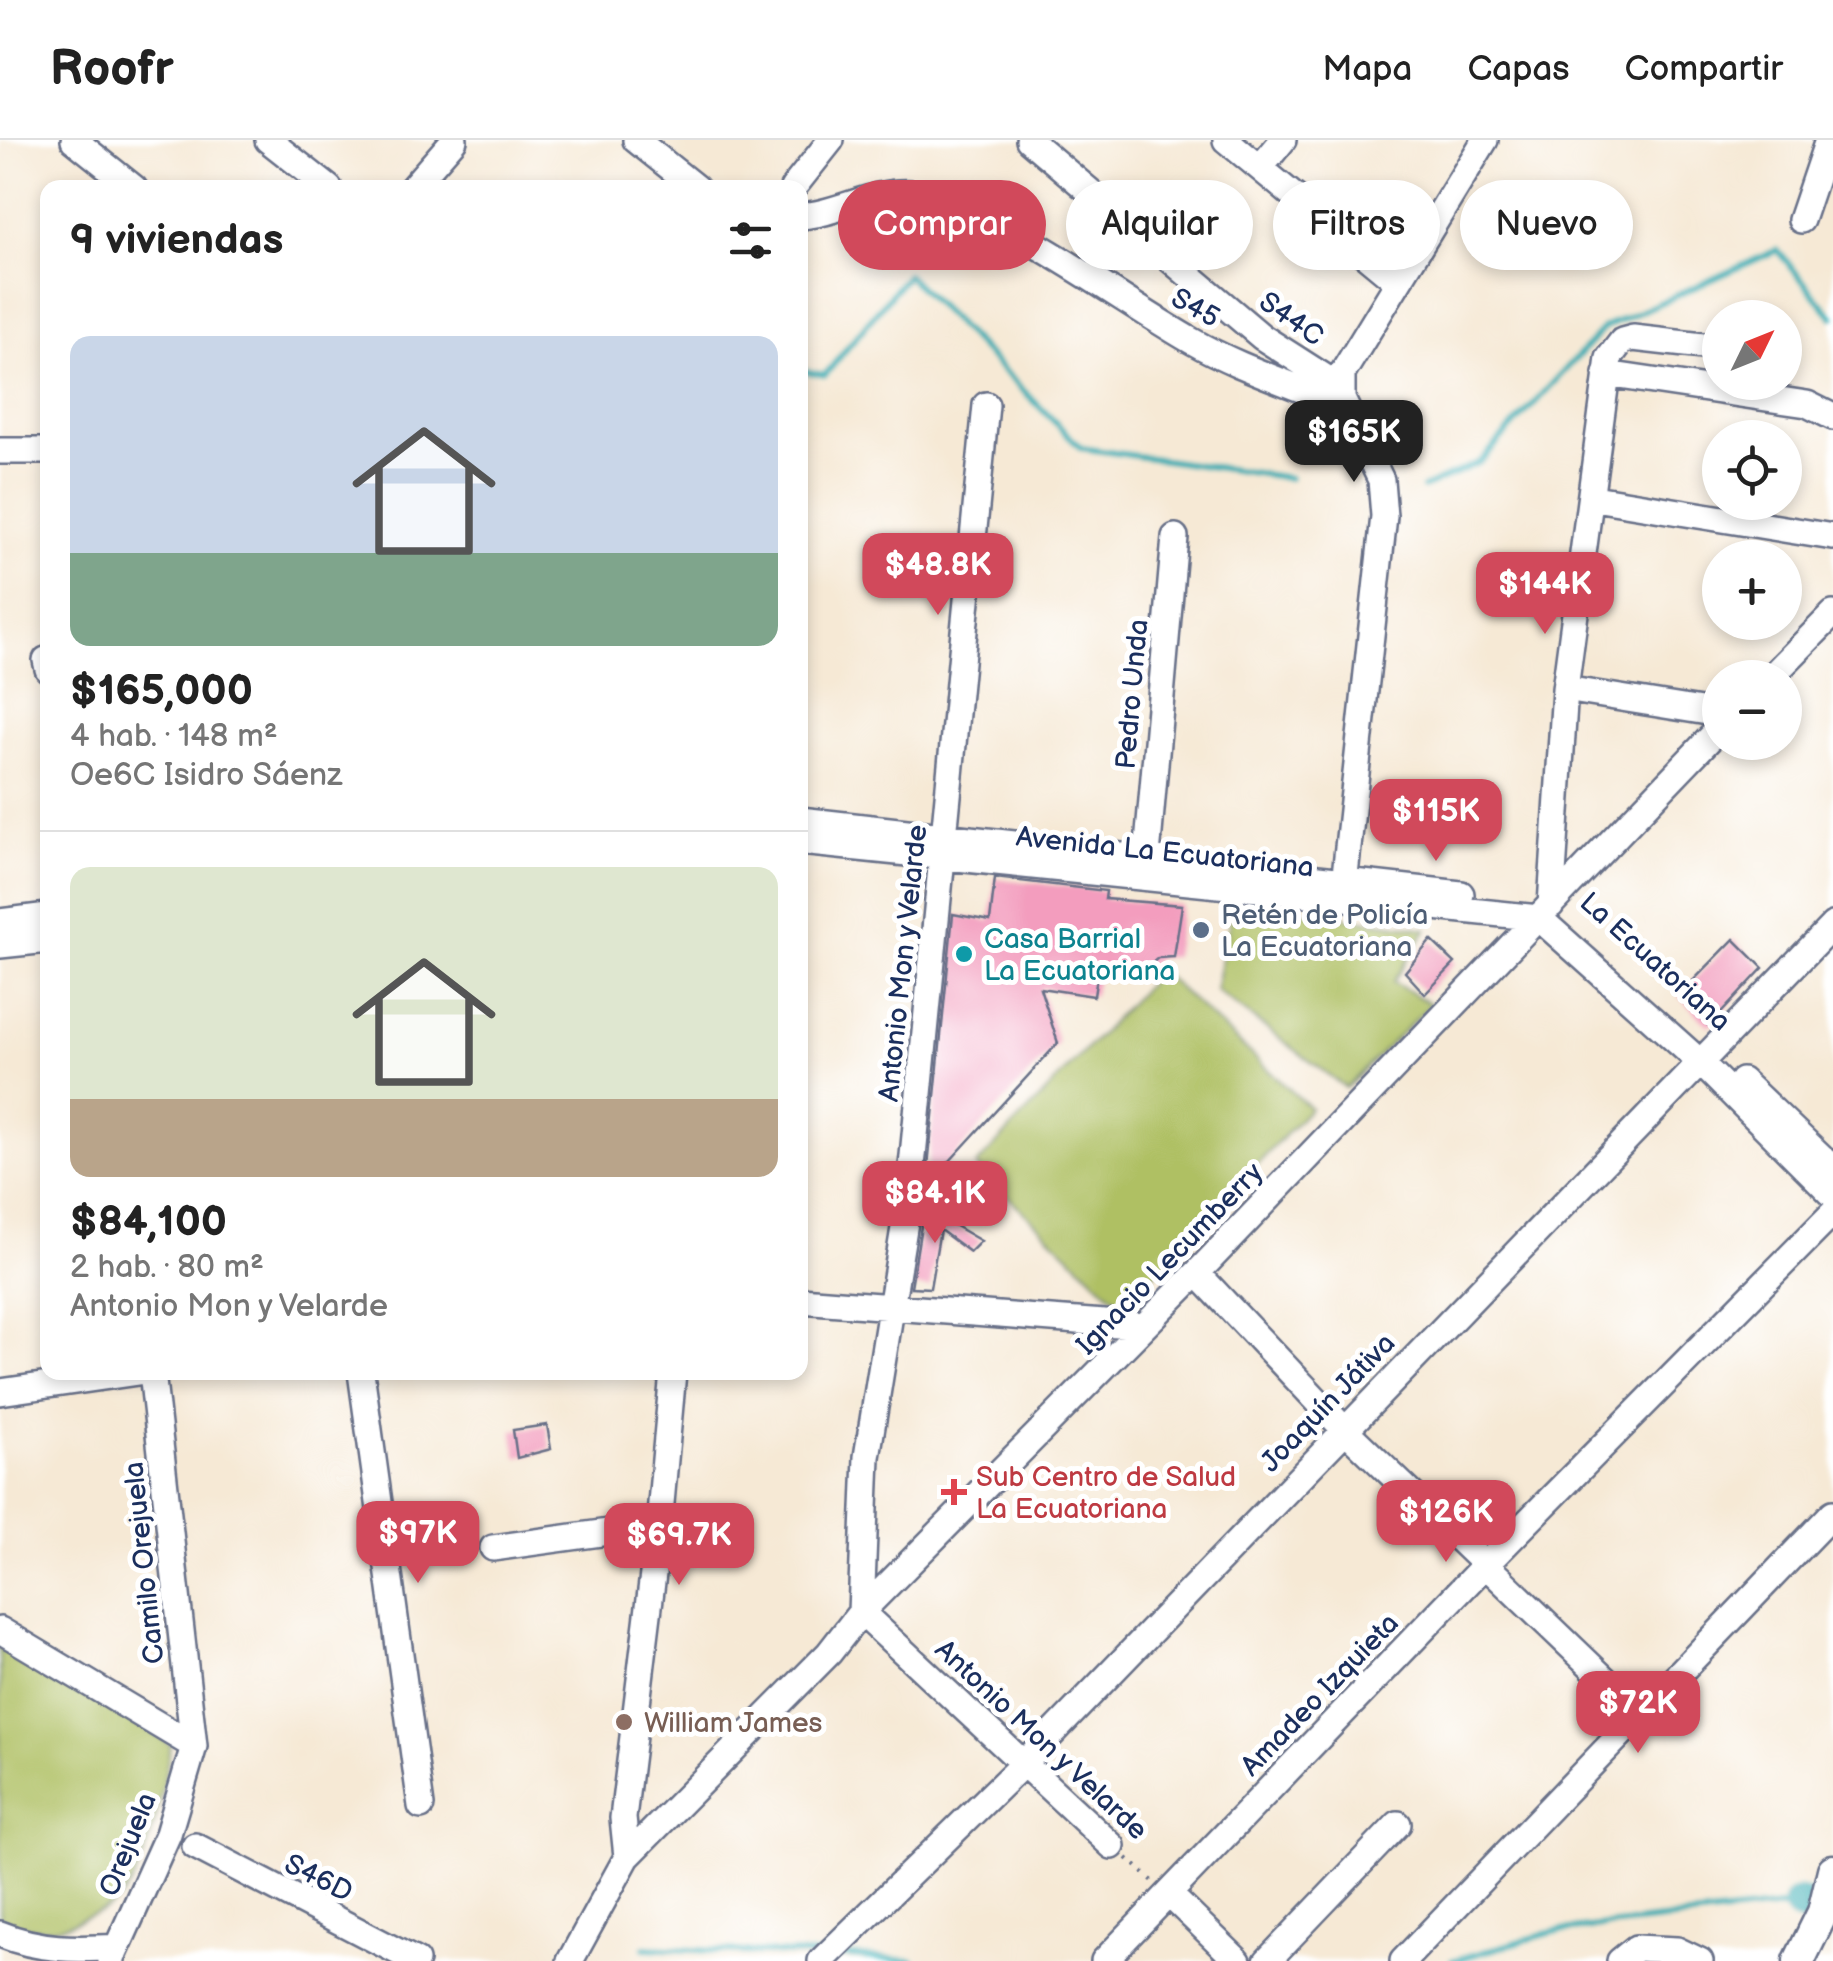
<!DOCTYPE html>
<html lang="es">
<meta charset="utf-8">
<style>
:root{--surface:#fff;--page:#f2f2f2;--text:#222;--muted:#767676;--line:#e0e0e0;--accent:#d1495b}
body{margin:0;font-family:"Balsamiq Sans",sans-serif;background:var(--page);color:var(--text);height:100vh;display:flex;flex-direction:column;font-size:38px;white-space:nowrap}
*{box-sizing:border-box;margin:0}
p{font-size:32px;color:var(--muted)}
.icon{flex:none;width:55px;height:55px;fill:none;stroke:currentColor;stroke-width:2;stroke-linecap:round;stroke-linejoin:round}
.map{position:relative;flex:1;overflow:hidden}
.panel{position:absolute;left:40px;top:40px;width:768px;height:1200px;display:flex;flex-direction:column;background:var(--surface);border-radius:20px;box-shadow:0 5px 15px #0003}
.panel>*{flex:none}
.banner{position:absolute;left:838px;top:40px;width:845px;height:90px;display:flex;gap:20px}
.needle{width:65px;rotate:47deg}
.controls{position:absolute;left:1702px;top:160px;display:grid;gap:20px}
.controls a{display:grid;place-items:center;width:100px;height:100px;border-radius:50%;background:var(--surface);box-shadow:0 5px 15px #0003;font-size:50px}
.price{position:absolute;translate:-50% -85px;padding:0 22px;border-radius:20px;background:var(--accent);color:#fff;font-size:32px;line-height:65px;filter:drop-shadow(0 2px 5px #0008)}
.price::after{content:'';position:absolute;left:50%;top:60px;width:30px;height:22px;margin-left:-15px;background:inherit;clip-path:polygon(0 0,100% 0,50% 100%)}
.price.active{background:#222;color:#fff}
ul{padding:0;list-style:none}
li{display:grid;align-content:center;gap:20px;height:530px;padding:0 30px}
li+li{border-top:2px solid var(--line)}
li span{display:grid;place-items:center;height:310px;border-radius:20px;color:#555}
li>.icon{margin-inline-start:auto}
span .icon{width:180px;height:180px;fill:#fffc;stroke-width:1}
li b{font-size:42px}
h2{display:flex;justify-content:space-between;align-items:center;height:120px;padding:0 30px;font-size:42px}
.chip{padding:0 35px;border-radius:45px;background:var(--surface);box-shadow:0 5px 15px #0003;font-size:35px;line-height:90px}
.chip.active{background:var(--accent);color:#fff}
header{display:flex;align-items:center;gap:60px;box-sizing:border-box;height:140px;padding:0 50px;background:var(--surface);border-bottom:2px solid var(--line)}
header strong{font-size:48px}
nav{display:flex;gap:55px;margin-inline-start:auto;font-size:35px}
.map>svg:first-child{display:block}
.green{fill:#afc064;stroke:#657861;stroke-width:2.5}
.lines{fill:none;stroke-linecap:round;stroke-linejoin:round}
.stream{stroke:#3badb4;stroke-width:6}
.river{stroke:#3badb4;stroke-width:35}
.building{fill:#f39dbe}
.minor-casing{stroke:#687088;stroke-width:30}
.major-casing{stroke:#687088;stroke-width:35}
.path{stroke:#687088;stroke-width:4;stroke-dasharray:2.5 8;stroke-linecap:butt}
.minor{stroke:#fff;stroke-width:25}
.major{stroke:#fff;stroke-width:30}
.service-dot{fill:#5c6f8a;stroke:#fff;stroke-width:4}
.culture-dot{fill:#0f9aa8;stroke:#fff;stroke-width:4}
.health-dot{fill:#e0444e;stroke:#fff;stroke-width:4}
.education-dot{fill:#8d6e63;stroke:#fff;stroke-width:4}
.labels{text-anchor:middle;stroke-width:10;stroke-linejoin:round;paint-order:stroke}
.street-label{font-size:28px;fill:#1b2f5e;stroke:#fff}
.service-label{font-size:28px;fill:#4e5e75;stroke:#fff;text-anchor:start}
.culture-label{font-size:28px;fill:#0d838f;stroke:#fff;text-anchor:start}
.health-label{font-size:28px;fill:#be3a42;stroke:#fff;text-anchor:start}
.education-label{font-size:28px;fill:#785e54;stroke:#fff;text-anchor:start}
</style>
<header>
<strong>Roofr</strong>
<nav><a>Mapa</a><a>Capas</a><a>Compartir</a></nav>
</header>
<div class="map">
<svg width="1833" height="1821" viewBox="0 0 1833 1821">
<rect width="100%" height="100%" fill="#fff"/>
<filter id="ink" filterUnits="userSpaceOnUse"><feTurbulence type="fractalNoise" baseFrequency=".01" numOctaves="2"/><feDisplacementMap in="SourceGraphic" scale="20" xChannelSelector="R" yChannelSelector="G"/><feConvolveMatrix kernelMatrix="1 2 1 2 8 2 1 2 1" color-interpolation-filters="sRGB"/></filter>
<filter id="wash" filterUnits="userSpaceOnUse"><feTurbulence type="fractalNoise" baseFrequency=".0048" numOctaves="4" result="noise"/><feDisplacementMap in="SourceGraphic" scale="40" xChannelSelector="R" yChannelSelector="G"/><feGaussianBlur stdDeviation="2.25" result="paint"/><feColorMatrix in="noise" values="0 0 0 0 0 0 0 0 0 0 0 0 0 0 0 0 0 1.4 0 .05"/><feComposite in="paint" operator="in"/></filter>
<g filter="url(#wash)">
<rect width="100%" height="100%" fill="#f6e9d5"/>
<path class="green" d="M1247 764 1427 789 1393 842 1431 864 1346 948 1215 850 1230 780Z
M1160 831 1310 968 1124 1167 976 1026Z
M0 1493 171 1605C162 1649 150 1732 116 1763 107 1771 92 1774 81 1779 51 1793 30 1791 0 1780Z"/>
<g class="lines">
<path class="stream" d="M800 230 825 235 907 135 1081 308 1290 338
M1423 348 1480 322 1604 188 1777 110 1833 177
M645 1808 819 1815
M836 1815 913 1821
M1452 1821 1553 1792 1800 1765"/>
<path class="river" d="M1800 1765 1806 1767"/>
</g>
<g id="blocks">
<path class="building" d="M995 738 1106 751 1105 759 1182 765 1174 817 1158 818 1135 837 1097 836 1094 856 1040 848 1058 903 926 1047 953 774 990 781Z
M1734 799 1763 828 1709 886 1678 856Z
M1431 800 1455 823 1425 854 1405 832Z
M924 1068 981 1101 970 1112 940 1090 930 1148 911 1147Z
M547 1285 551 1309 517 1318 513 1290Z"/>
</g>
</g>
<g filter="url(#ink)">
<use href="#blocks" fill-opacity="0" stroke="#687088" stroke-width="2.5"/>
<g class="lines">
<g class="minor-casing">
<path id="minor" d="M74 0 134 48
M268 0 329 48
M636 0 696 48
M1029 0 1262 197 1340 247
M1226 0 1398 142
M1260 28 1283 0
M412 48 454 0
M793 48 831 0
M800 76C838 74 872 50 911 53 983 58 1124 163 1192 201 1239 228 1295 245 1345 267
M1801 80 1828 0
M1606 234 1807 264 1833 277
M986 265 909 1057 867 1317 861 1472 1112 1706
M0 311H48
M1594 358 1833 397
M46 520 48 529
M1770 538 1833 474
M1565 549 1720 574
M800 680 1461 754
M800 702 1539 778 1700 922 1833 1055
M1147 716 1175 397
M1343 753 1384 376 1381 340 1342 259V234L1485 0
M1551 765 1565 549 1609 218 1622 201 1633 198 1720 208
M0 782 48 776
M0 805 48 800
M1742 941 1833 1028
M1197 1133 1343 1288 1641 1574
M800 1160 1144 1186
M361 1232 421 1666
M673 1232 659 1385 623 1678 627 1717 829 1513 861 1472 1197 1133 1720 588
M0 1252 138 1232
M493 1408 659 1385
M0 1490 194 1606
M195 1706 416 1821
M1169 1754 1238 1821
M0 1794C39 1810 76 1810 117 1807
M111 1821 168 1694 194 1606 152 1232
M570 1821 627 1717
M821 1821 1023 1624 1833 785
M1104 1821 1485 1425 1833 1073
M1267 1821 1398 1684
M1403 1821 1833 1373
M1620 1821 1636 1808 1677 1810 1700 1821"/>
</g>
<g class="major-casing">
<path id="major" d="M1799 1821 1823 1772 1833 1730"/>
</g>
<path class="path" d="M1127 1718 1154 1742"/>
<use href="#minor" class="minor"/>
<use href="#major" class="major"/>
</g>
</g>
<circle class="service-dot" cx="1201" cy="790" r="10"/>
<circle class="culture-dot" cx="964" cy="814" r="10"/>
<path class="health-dot" d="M949 1337h10v10h10v10h-10v10h-10v-10h-10v-10h10z"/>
<circle class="education-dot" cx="624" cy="1582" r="10"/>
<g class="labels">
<g class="street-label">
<text transform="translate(1196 167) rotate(29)" y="10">S45</text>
<text transform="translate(1292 178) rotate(35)" y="10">S44C</text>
<text transform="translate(1131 554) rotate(-85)" y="10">Pedro Unda</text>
<text transform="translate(1165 711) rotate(6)" y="10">Avenida La Ecuatoriana</text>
<text transform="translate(1656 821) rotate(42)" y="10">La Ecuatoriana</text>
<text transform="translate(902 823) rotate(-84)" y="10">Antonio Mon y Velarde</text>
<text transform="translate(1169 1118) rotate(-46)" y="10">Ignacio Lecumberry</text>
<text transform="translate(1327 1262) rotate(-46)" y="10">Joaquín Játiva</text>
<text transform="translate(143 1423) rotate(-96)" y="10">Camilo Orejuela</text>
<text transform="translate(1319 1554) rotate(-46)" y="10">Amadeo Izquieta</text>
<text transform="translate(1042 1599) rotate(43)" y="10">Antonio Mon y Velarde</text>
<text transform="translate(127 1704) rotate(-68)" y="10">Orejuela</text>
<text transform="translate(319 1737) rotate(27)" y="10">S46D</text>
</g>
<g class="service-label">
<text x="1221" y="784">Retén de Policía<tspan x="1221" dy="32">La Ecuatoriana</tspan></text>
</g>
<g class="culture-label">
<text x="984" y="808">Casa Barrial<tspan x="984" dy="32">La Ecuatoriana</tspan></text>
</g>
<g class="health-label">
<text x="976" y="1346">Sub Centro de Salud<tspan x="976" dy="32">La Ecuatoriana</tspan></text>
</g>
<g class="education-label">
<text x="644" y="1592">William James</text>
</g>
</g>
</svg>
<div class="controls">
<a><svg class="needle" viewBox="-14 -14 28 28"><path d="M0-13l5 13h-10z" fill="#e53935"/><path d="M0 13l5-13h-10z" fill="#767676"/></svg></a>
<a><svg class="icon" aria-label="locate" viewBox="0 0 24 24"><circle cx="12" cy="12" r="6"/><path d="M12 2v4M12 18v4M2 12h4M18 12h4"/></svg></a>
<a>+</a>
<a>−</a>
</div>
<b class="price active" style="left:1354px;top:345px">$165K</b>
<b class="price" style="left:938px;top:478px">$48.8K</b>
<b class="price" style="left:1545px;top:497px">$144K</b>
<b class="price" style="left:1436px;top:724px">$115K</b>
<b class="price" style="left:935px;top:1106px">$84.1K</b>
<b class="price" style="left:1446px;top:1425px">$126K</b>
<b class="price" style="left:418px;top:1446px">$97K</b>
<b class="price" style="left:679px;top:1448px">$69.7K</b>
<b class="price" style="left:1638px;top:1616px">$72K</b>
<div class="banner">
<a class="chip active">Comprar</a>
<a class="chip">Alquilar</a>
<a class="chip">Filtros</a>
<a class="chip">Nuevo</a>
</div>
<section class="panel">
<h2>9 viviendas<svg class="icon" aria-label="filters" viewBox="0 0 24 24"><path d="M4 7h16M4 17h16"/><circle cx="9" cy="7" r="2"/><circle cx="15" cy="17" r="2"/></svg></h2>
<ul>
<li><span style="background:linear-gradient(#c9d6e8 70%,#7fa58c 0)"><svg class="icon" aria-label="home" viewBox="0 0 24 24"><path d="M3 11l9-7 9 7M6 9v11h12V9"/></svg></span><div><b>$165,000</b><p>4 hab. · 148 m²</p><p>Oe6C Isidro Sáenz</p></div></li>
<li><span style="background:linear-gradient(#dfe7d0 75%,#b9a48a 0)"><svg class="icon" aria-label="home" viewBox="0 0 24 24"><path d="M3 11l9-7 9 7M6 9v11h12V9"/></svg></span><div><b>$84,100</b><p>2 hab. · 80 m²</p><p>Antonio Mon y Velarde</p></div></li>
</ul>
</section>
</div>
